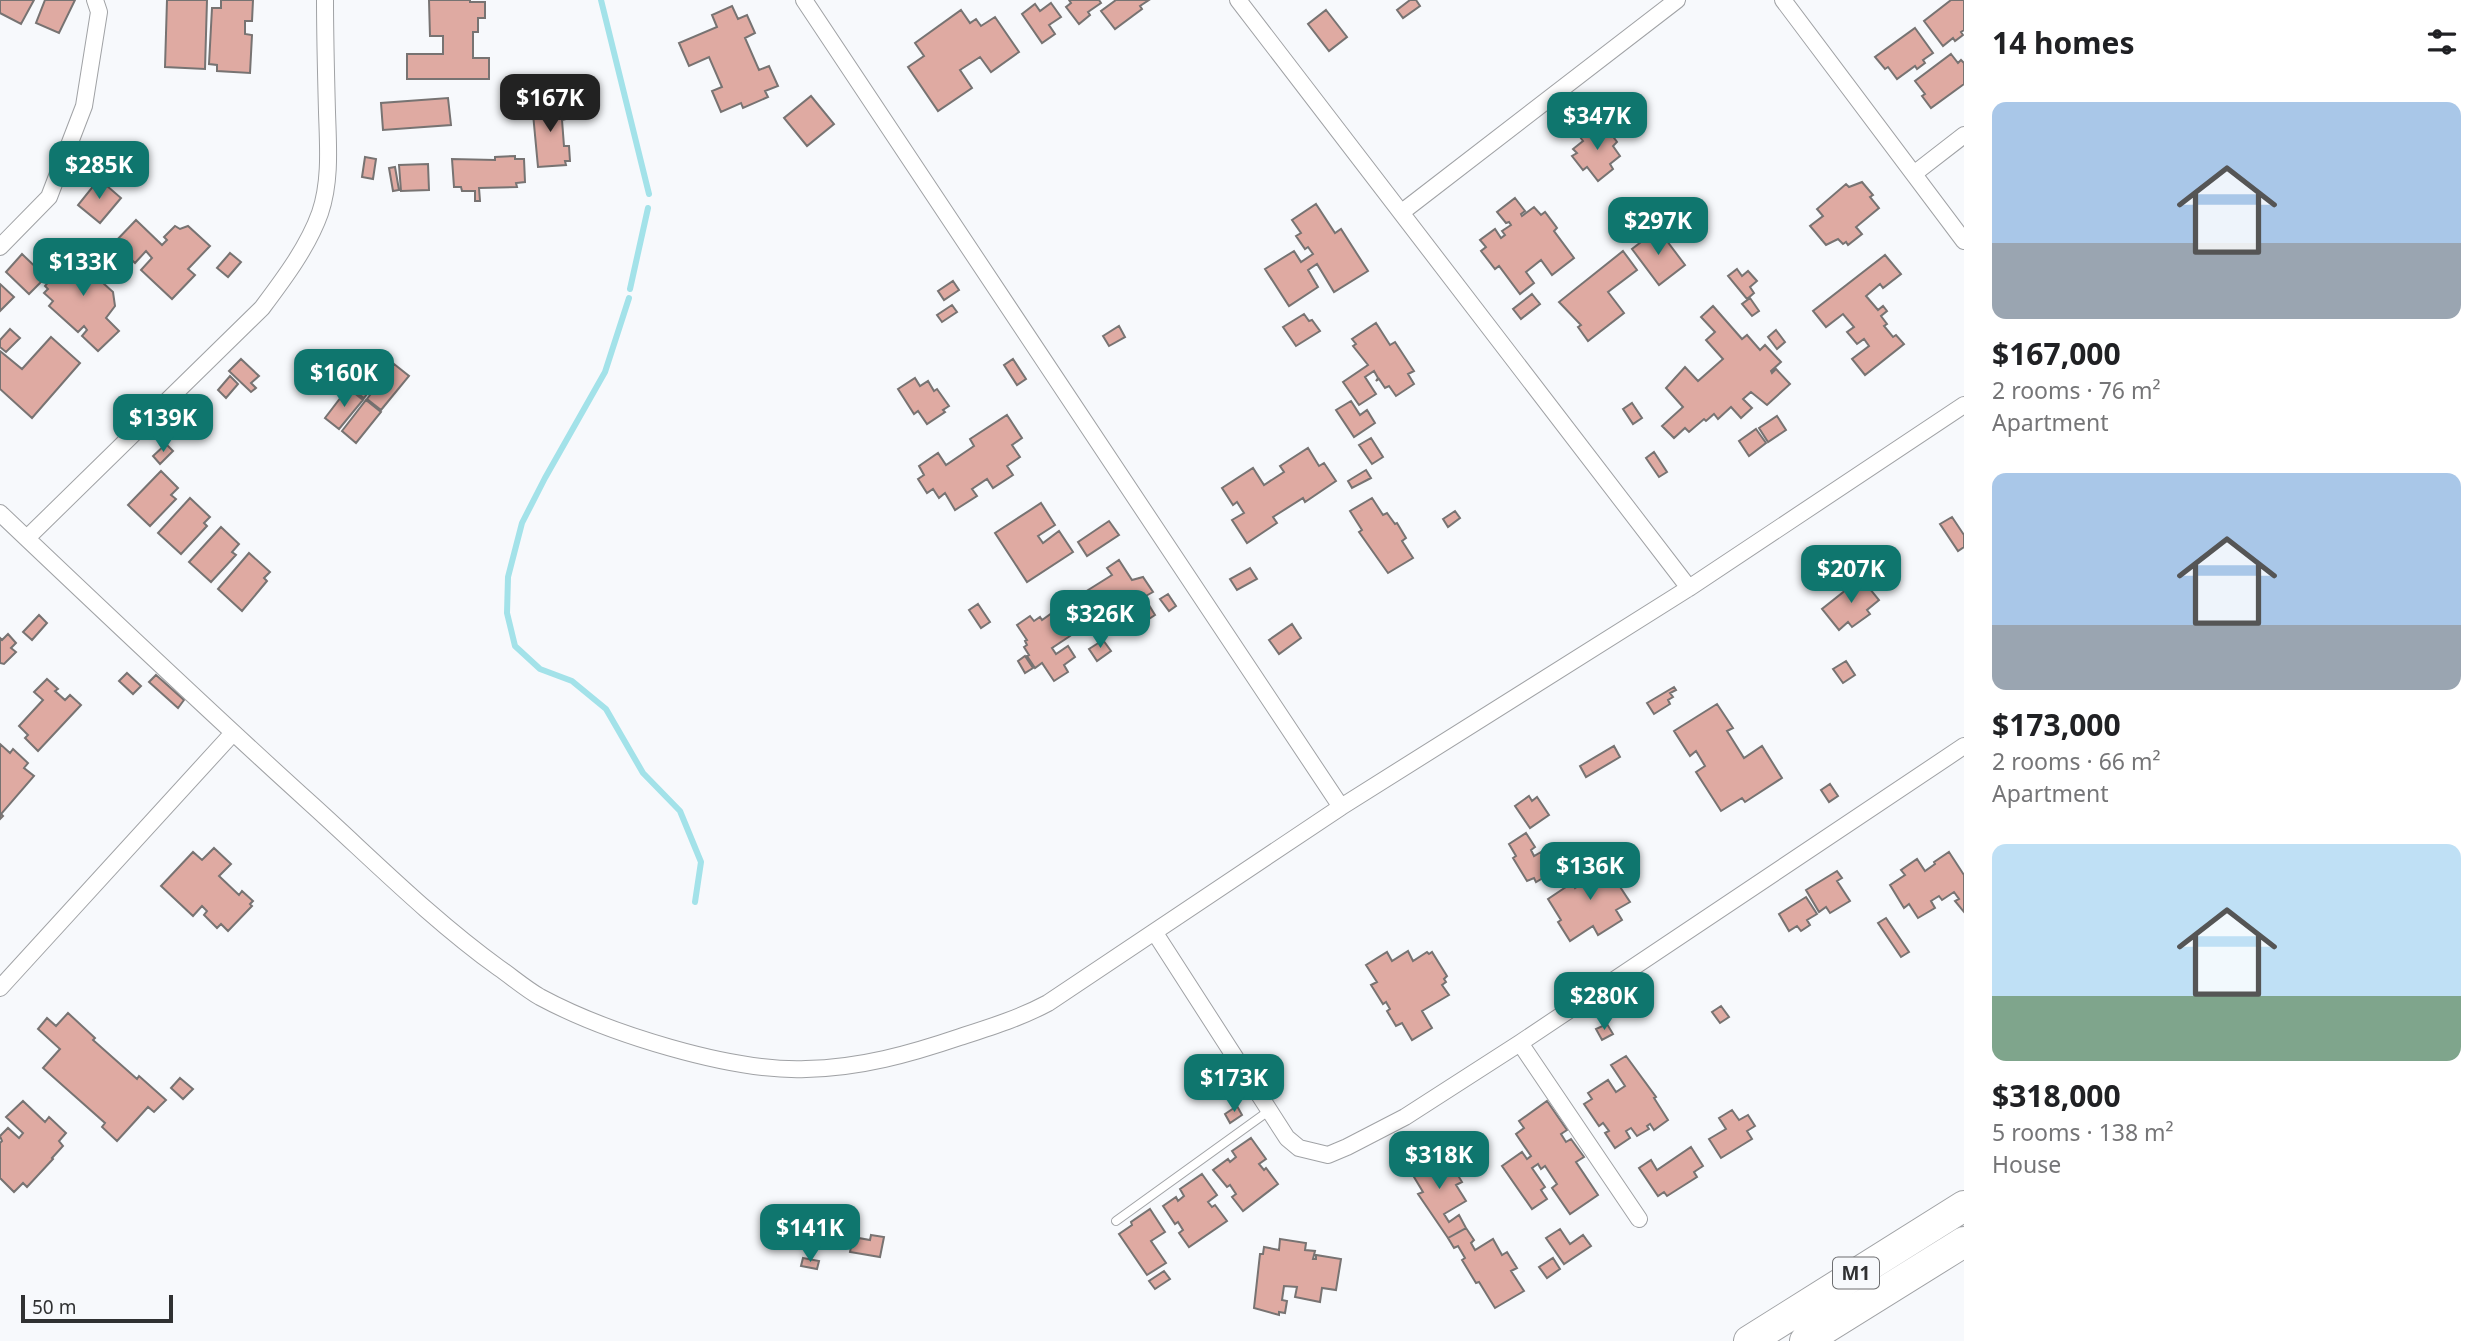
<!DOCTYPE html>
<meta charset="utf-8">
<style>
:root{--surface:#fff;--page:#f6f6f6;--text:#202124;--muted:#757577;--accent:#0f766e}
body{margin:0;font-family:"Noto Sans",sans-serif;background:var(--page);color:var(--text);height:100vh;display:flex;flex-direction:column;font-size:26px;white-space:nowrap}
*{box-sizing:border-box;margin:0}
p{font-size:23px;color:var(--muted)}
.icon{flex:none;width:38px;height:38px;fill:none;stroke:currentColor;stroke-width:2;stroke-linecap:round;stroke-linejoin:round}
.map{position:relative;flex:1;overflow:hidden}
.side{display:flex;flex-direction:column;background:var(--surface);width:525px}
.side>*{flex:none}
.scale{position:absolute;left:21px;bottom:18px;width:152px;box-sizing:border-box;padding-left:7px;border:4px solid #303132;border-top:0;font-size:19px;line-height:24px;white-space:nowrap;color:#303132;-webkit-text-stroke:5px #f7f9fc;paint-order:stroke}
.price{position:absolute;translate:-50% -60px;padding:0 16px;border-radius:14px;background:var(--accent);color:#fff;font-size:23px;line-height:46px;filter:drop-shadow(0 2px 4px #0008)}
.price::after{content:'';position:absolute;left:50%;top:42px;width:21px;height:16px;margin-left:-10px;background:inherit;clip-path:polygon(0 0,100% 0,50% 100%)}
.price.selected{background:#222;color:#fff}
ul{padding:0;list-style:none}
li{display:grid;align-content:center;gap:14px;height:371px;padding:0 28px}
li span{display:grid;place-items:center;height:217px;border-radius:14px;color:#555}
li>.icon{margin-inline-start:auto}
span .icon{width:126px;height:126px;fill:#fffc;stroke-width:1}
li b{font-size:30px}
h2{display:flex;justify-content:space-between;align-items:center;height:84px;padding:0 28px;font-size:30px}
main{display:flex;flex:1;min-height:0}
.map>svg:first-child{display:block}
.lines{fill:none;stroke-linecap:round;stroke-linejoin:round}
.stream{stroke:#a3e2e9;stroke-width:6}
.building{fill:#dfaaa2;stroke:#777372;stroke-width:2}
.lane-casing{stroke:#a0a2a5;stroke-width:10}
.street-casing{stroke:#a0a2a5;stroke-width:18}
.highway-casing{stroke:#a0a2a5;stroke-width:32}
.lane{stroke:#fff;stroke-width:8}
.street{stroke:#fff;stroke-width:16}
.highway{stroke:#fff;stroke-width:30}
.labels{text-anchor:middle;stroke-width:5;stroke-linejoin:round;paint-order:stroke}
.shield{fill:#f7f9fc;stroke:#6c6d6f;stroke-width:2}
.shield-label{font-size:19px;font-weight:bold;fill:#303132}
</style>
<main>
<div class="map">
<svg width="1964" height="1341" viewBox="0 0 1964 1341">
<rect width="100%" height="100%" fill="#f7f9fc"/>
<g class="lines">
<path class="stream" d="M601 0 649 194
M630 289 648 208
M629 298 605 372 545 478 522 523 508 577 507 613 515 646 540 669 572 681 606 709 643 773 680 811 701 862 695 902"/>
</g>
<path class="building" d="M0 0H34L21 24 0 13Z
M45 0H75L59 33 36 23Z
M167 0H207L205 69 165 67Z
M221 0H253L252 21H245V34L252 35 250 73 217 71V65L209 64 212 8H221Z
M429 0H470V2H485V18H478V32H473V58H489V79H407V54H443V36H430Z
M1069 0H1099L1101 3 1088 12 1090 15 1079 24 1066 7 1071 3Z
M1116 0H1149L1140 6 1142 9 1115 29 1101 11Z
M1410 0H1416L1420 6 1403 18 1397 10Z
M1951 0H1964V30L1961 32 1963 35 1955 41 1953 38 1943 46 1924 21Z
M1051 3 1061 17 1049 25 1055 34 1042 43 1022 14 1035 4 1040 11Z
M732 6 738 19 747 15 755 33 745 38 759 70 769 66 778 86 765 91 768 97 743 108 741 103 721 112 712 91 722 87 709 57 689 66 679 43 717 27 712 15Z
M961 10 970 23 976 19 981 26 995 17 1019 52 991 72 980 57 960 70 972 88 938 111 908 67 924 56 915 43Z
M1326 10 1347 37 1329 51 1308 24Z
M1915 28 1933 53 1923 60 1925 63 1917 69 1915 66 1897 79 1888 67 1885 69 1875 57Z
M1951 54 1958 63 1961 60 1964 63V84L1931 108 1922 96 1925 94 1915 81Z
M811 96 834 124 807 146 784 118Z
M448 98 451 125 383 130 381 103Z
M561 100V105H565L566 119 562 120 564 146H569L570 161H565L566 165 538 167 532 103Z
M1596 124 1601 130 1606 127 1617 142 1613 146 1620 156 1610 164 1613 169 1598 181 1587 167 1583 170 1572 156 1577 153 1573 149 1583 141 1580 137Z
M515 156V159H524L525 182 516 183 517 187 479 188 480 201H475V191H462L461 187H454L452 159 495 160V157Z
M365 157 376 159 373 179 362 177Z
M428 164 429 190 401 191 399 165Z
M395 167 399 190 393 191 389 168Z
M99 179 121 198 100 223 78 205Z
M1862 182 1873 195 1870 197 1879 208 1856 227 1862 234 1848 245 1846 242 1843 244 1838 239 1826 245 1810 226 1823 216 1817 209 1846 184 1849 187Z
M1515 198 1525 211 1521 214 1522 216 1534 207 1541 215 1545 212 1557 228 1554 231 1574 258 1552 275 1541 260 1526 272 1534 283 1520 294 1499 266 1495 269 1481 251 1486 247 1480 240 1495 229 1501 238 1505 235 1502 231 1511 225 1509 222 1506 223 1497 212Z
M1316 204 1335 233 1341 229 1368 271 1334 292 1317 264 1308 270 1318 287 1289 306 1265 269 1294 251 1301 262 1313 254 1308 247 1305 249 1296 236 1301 233 1292 220Z
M136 220 162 245 167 240 164 237 175 226 180 229 188 226 210 246 188 269 195 275 172 299 141 270 152 258 146 251 135 263 114 243Z
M1658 229 1685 265 1659 285 1632 249Z
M83 241 96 258 82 273 87 277 93 274 113 292 115 306 106 318 119 331 98 351 82 336 87 330 84 326 78 332 49 306 53 301 44 293 48 289 45 286Z
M1623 251 1637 270 1608 292 1624 313 1588 341 1578 327 1581 325 1559 302Z
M230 253 241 262 228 277 217 268Z
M22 254 46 277 29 294 6 272Z
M1885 255 1901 274 1883 288 1880 284 1866 296 1878 310 1883 306 1887 311 1881 316 1887 324 1884 326 1893 337 1896 335 1904 344 1865 375 1852 359 1869 346 1864 339 1857 344 1847 332 1854 327 1843 314 1826 327 1813 311Z
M1737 269 1742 276 1748 271 1757 281 1750 287 1754 293 1747 299 1728 276Z
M953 281 959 290 944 300 938 291Z
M0 284 14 297 0 311Z
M1532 294 1540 304 1521 319 1513 309Z
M1750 298 1759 311 1752 316 1742 304Z
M952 305 957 312 942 322 937 315Z
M1713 306 1742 339 1747 335 1760 350 1765 345 1781 362 1771 371 1772 373 1776 369 1790 384 1767 405 1751 392 1743 399 1752 408 1741 418 1731 407 1718 419 1714 414 1706 421 1704 419 1689 432 1685 428 1674 438 1662 426 1683 407 1666 388 1685 367 1698 381 1723 359 1706 340 1715 332 1701 317Z
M1304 314 1309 321 1312 320 1320 331 1296 346 1283 327Z
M1376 323 1390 345 1395 342 1414 371 1408 374 1414 384 1396 396 1389 386 1385 388 1379 379 1376 381 1378 378 1374 371 1365 377 1376 394 1359 405 1343 382 1368 365 1353 346 1356 344 1352 339Z
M1119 326 1125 337 1109 346 1103 336Z
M10 329 20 338 6 352 0 347V340Z
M1776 330 1785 342 1777 349 1768 337Z
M51 337 80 363 32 418 0 389V351L22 369Z
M376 352 390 363 364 398 350 388Z
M241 359 259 376 251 383 256 388 251 392 229 371Z
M1013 359 1026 379 1017 385 1004 365Z
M394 364 409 376 381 410 367 399Z
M230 376 238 384 226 398 218 390Z
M915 378 920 386 928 381 934 391 937 389 949 406 943 410 945 412 927 424 918 411 914 414 898 389Z
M348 388 363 400 339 429 325 418Z
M366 400 381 412 356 443 342 431Z
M1351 401 1360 415 1367 410 1375 423 1354 437 1336 410Z
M1632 403 1642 418 1633 424 1623 409Z
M1007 415 1022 438 1012 445 1020 457 1007 466 1013 475 993 488 987 479 972 489 977 496 955 510 945 493 939 498 933 489 927 493 918 479 924 475 919 466 938 453 946 465 974 446 970 439Z
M1777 416 1786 430 1768 442 1759 428Z
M1756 429 1766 443 1749 456 1739 441Z
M1371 438 1383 457 1372 464 1359 445Z
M166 444 173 451 160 464 153 456Z
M1308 448 1319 466 1324 463 1336 481 1305 502 1303 498 1273 517 1277 523 1247 543 1232 520 1244 513 1237 502 1233 505 1222 488 1253 468 1264 485 1284 472 1280 466Z
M1654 452 1667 472 1659 477 1646 458Z
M1366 470 1371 478 1352 488 1348 481Z
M161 471 178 488 171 495 176 499 150 526 128 505Z
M190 498 210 517 204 523 207 526 181 554 158 533Z
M1372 498 1383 515 1387 513 1395 524 1397 523 1406 538 1402 541 1413 558 1388 573 1359 532 1362 530 1350 511Z
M1041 503 1055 525 1038 536 1043 543 1059 531 1073 552 1027 582 995 533Z
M1455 511 1460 518 1448 527 1443 519Z
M1952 517 1964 535V547L1958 551 1940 524Z
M1109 521 1119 535 1087 556 1078 542Z
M221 527 239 544 232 552 236 555 211 582 189 562Z
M249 553 270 572 264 578 267 581 242 611 218 589Z
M1119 560 1132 580 1143 577 1153 592 1144 597 1155 615 1138 626 1133 617 1120 625 1113 614 1125 606 1122 602 1107 612 1105 608 1090 618 1077 597 1112 575 1107 568Z
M1250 568 1257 579 1237 590 1230 579Z
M1861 578 1879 600 1867 610 1870 614 1852 627 1848 622 1839 630 1822 609Z
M1168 594 1176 606 1169 611 1160 599Z
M1066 603 1080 624 1067 632 1070 636 1052 648 1056 654 1068 646 1075 657 1064 665 1068 672 1054 681 1042 663 1035 668 1027 656 1029 655 1024 647 1027 645 1025 641 1027 640 1017 625 1030 616 1034 621 1040 617 1042 620Z
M978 604 990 622 981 628 969 610Z
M39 615 47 623 32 640 23 632Z
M1292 624 1301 638 1279 654 1269 640Z
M8 634 16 643 11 648 16 652 4 664 0 663V638L2 640Z
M1103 640 1111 651 1097 661 1089 649Z
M1025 656 1033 668 1025 673 1018 661Z
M1846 661 1855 675 1843 683 1833 669Z
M127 673 141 686 133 694 119 681Z
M156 675 184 700 178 708 149 682Z
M47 679 58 689 55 691 65 700 70 695 81 705 38 751 25 738 28 735 19 726 43 700 34 692Z
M1674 687 1676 690 1670 693 1673 697 1668 700 1670 704 1654 714 1647 703Z
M1717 704 1733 728 1727 731 1744 758 1762 746 1782 778 1745 802 1742 798 1721 811 1696 772 1705 766 1696 751 1690 756 1674 731Z
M0 744 10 753 13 749 28 763 24 768 34 776 1 814 3 816 0 819Z
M1614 746 1620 757 1586 777 1580 766Z
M1830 784 1838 796 1829 802 1821 790Z
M1529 796 1532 801 1537 797 1549 815 1530 828 1515 806Z
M1526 833 1535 847 1531 850 1534 856 1541 852 1553 872 1536 882 1534 878 1527 881 1513 858 1516 856 1509 844Z
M214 848 231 864 219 876 239 895 242 891 253 901 250 904 252 906 228 931 221 924 217 928 204 915 207 911 202 906 193 916 161 886 193 852 202 860Z
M1949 852 1964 875V912L1955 901 1959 899 1954 892 1942 900 1939 896 1931 901 1935 908 1918 918 1909 904 1904 908 1890 885 1905 875 1901 870 1917 859 1925 871 1935 864 1934 862Z
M1601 858 1630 902 1616 910 1622 920 1598 935 1593 926 1570 941 1558 922 1561 920 1548 899 1572 883 1575 888 1583 883 1577 874Z
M1837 871 1842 878 1837 881 1850 901 1830 913 1826 907 1819 912 1806 890Z
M1806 897 1817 914 1807 920 1810 925 1801 931 1797 926 1789 931 1779 914Z
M1886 918 1909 952 1901 957 1878 923Z
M1408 951 1413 961 1427 952 1429 954 1432 952 1447 976 1444 979 1446 982 1442 985 1449 995 1422 1011 1432 1028 1412 1040 1402 1023 1396 1026 1387 1011 1390 1009 1386 1002 1383 1004 1371 985 1377 982 1366 965 1387 952 1392 961Z
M1721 1006 1729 1017 1720 1023 1712 1012Z
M68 1013 95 1038 93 1040 137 1079 139 1076 166 1100 154 1112 148 1107 117 1141 102 1127 105 1123 43 1068 60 1049 38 1029 47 1018 56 1026Z
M1607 1024 1613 1034 1602 1040 1596 1029Z
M1626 1056 1656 1097 1654 1098 1668 1120 1654 1130 1650 1124 1647 1126 1649 1129 1637 1136 1631 1128 1626 1131 1630 1138 1615 1148 1605 1133 1609 1131 1603 1123 1599 1126 1584 1104 1592 1099 1588 1093 1608 1080 1616 1092 1625 1086 1611 1065Z
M180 1078 193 1089 183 1099 171 1088Z
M23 1101 45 1122 49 1117 66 1133 59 1141 63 1146 52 1158 53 1159 27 1187 23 1183 14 1192 0 1178V1143L2 1141 0 1136 8 1128 19 1138 23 1133 6 1117Z
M1547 1101 1567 1130 1561 1134 1566 1142 1571 1139 1584 1157 1576 1162 1598 1195 1570 1214 1552 1188 1557 1184 1545 1166 1541 1169 1538 1164 1532 1168 1545 1187 1541 1190 1547 1199 1532 1209 1502 1166 1522 1152 1527 1159 1531 1156 1516 1134 1524 1128 1519 1121Z
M1237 1106 1242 1115 1230 1123 1225 1114Z
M1732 1110 1739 1120 1748 1115 1755 1126 1747 1131 1752 1139 1721 1158 1709 1139 1726 1129 1719 1118Z
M1251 1138 1266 1159 1259 1164 1264 1170 1266 1168 1278 1184 1243 1211 1232 1197 1236 1194 1230 1185 1227 1187 1213 1170 1228 1159 1230 1162 1236 1157 1232 1151Z
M1691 1147 1703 1166 1694 1172 1697 1177 1667 1196 1664 1192 1658 1196 1639 1168 1651 1160 1657 1170Z
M1436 1150 1448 1170 1453 1167 1462 1182 1456 1185 1466 1201 1444 1214 1449 1222 1459 1215 1466 1228 1448 1238 1418 1194 1423 1192 1408 1167Z
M1202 1174 1217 1195 1208 1202 1212 1207 1215 1205 1227 1221 1189 1247 1179 1233 1183 1230 1178 1222 1175 1224 1163 1206 1176 1197 1178 1201 1184 1196 1180 1189Z
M1150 1209 1165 1232 1151 1241 1166 1263 1147 1275 1119 1234 1132 1225 1131 1222Z
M1466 1228 1474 1240 1471 1243 1475 1250 1493 1239 1502 1255 1507 1252 1517 1268 1511 1271 1524 1291 1495 1308 1479 1282 1476 1283 1462 1260 1465 1258 1458 1246 1454 1248 1448 1238Z
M1560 1229 1570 1244 1583 1235 1591 1246 1564 1264 1546 1238Z
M871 1235 884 1237 880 1257 850 1252 853 1237 870 1240Z
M1280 1239 1306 1243 1305 1250 1315 1251 1313 1259H1316V1255L1341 1259 1336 1290 1322 1288 1320 1302 1295 1297 1297 1287 1284 1286 1282 1300 1287 1301 1285 1313 1279 1312V1315L1254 1308 1260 1254H1263L1264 1247 1279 1250Z
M803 1258 819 1261 817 1269 801 1266Z
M1553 1258 1560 1269 1547 1278 1539 1267Z
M1164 1271 1170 1279 1155 1289 1149 1281Z"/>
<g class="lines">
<g class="lane-casing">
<path id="lane" d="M1116 1221 1270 1110"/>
</g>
<g class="street-casing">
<path id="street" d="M804 0 1341 807
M1238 0 1689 588
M1783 0 1964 241
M1915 173 1964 135
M1402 212 1677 0
M0 247 49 197 84 106 99 12 95 0
M0 513C102 610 204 707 309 802 371 858 431 919 499 968 512 977 526 989 540 997 607 1033 731 1072 806 1069 860 1068 910 1054 960 1037 991 1027 1020 1018 1048 1003L1341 807 1689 588 1964 405
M27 538 262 308C283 280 308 247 320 213 331 181 328 145 327 112 326 75 325 37 325 0
M1155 933 1287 1138 1299 1148 1328 1155 1347 1147 1405 1117 1520 1043 1964 746
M0 988 233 733
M1520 1043 1639 1219"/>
</g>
<g class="highway-casing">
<path id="highway" d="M1749 1341 1964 1206
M1805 1341 1964 1242"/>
</g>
<use href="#lane" class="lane"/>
<use href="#street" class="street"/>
<use href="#highway" class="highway"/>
</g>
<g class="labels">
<rect class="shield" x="1833" y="1257.5" width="46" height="31" rx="5"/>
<g class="shield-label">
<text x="1856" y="1280">M1</text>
</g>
</g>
</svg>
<div class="scale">50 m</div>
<b class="price selected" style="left:550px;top:134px">$167K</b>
<b class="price" style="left:1597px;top:152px">$347K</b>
<b class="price" style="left:99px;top:201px">$285K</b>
<b class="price" style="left:1658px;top:257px">$297K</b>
<b class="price" style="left:83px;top:298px">$133K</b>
<b class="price" style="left:344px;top:409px">$160K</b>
<b class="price" style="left:163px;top:454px">$139K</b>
<b class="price" style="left:1851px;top:605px">$207K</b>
<b class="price" style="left:1100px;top:650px">$326K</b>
<b class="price" style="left:1590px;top:902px">$136K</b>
<b class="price" style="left:1604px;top:1032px">$280K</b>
<b class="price" style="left:1234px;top:1114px">$173K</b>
<b class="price" style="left:1439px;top:1191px">$318K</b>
<b class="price" style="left:810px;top:1264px">$141K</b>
</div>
<section class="side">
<h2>14 homes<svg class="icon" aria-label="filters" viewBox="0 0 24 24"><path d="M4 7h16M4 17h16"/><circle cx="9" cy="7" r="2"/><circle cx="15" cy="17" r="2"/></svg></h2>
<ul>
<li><span style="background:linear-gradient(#a9c7e8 65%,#9aa5b1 0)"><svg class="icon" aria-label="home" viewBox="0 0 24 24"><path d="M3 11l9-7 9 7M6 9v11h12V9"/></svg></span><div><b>$167,000</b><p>2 rooms · 76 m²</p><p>Apartment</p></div></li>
<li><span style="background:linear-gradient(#a9c7e8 70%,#9aa5b1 0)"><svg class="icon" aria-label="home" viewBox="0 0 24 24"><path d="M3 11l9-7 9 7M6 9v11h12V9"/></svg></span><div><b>$173,000</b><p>2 rooms · 66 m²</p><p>Apartment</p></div></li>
<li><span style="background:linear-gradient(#bfe0f5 70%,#7fa58c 0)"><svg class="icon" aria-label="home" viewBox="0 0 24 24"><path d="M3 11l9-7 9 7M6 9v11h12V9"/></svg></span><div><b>$318,000</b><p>5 rooms · 138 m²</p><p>House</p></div></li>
</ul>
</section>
</main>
